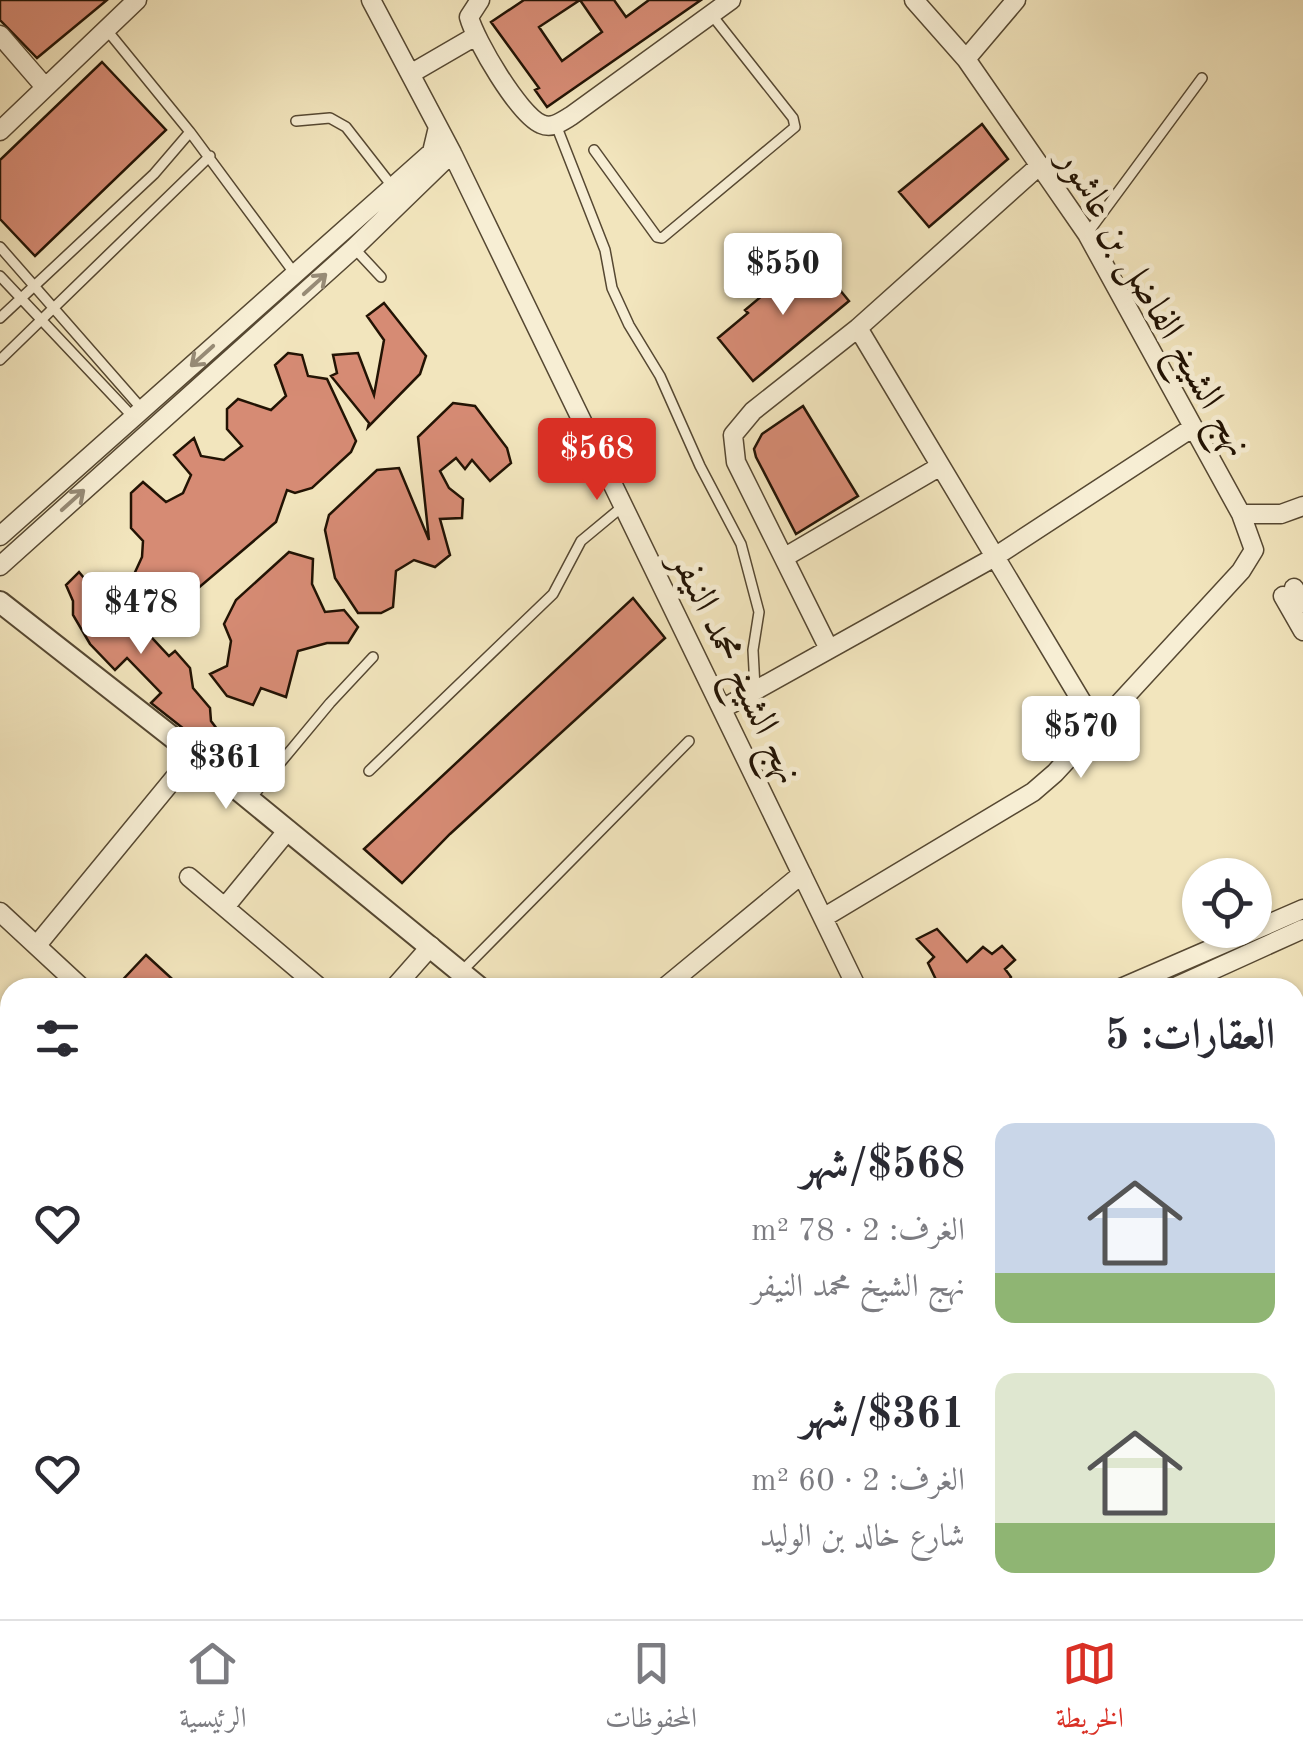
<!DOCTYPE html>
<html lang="ar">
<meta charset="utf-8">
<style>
:root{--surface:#fff;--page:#f7f7f7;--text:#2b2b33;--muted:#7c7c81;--line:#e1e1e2;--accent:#d93025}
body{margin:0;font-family:"Old Standard TT",Amiri,serif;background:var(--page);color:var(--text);direction:rtl;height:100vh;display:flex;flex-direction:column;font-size:38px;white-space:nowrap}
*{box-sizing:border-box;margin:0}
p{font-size:32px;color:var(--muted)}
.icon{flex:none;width:55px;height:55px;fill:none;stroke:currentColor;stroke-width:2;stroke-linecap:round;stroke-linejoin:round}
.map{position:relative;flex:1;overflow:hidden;direction:ltr}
.drawer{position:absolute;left:0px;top:978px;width:1305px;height:642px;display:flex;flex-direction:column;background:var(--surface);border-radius:30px 30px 0 0;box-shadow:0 2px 8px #0004;direction:rtl}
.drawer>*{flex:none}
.tools{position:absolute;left:1182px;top:858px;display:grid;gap:20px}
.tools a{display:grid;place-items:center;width:90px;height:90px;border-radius:50%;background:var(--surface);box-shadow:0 2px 8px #0004;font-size:50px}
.price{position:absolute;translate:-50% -85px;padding:0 22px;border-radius:10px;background:#fff;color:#222;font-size:32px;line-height:65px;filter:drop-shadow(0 2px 5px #0008)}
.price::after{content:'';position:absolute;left:50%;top:60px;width:30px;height:22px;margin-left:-15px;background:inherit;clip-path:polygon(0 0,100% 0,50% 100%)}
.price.on{background:var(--accent);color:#fff}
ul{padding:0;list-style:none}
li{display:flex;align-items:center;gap:30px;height:250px;padding:0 30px}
li span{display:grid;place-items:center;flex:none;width:280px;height:200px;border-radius:20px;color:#555}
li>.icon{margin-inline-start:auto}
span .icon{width:120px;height:120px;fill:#fffc;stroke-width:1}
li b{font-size:42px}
h2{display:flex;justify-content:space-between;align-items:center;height:120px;padding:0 30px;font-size:42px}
.menu{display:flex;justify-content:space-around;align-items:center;height:140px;border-top:2px solid var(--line);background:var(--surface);font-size:28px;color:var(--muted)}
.menu a{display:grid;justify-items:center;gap:5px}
.menu .on{color:var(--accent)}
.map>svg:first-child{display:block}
.building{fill:#d68b74;stroke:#221304;stroke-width:2.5}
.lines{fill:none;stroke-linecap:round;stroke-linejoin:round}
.service-casing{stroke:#564832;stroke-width:12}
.minor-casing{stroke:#564832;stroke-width:21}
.tertiary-casing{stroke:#564832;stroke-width:24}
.path{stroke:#221304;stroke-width:2.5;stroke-dasharray:2.5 5;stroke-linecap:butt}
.service{stroke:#f7eed4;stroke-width:9}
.minor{stroke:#f7eed4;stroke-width:18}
.tertiary{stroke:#f7eed4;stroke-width:20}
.oneway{stroke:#978b76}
.labels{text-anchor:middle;stroke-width:10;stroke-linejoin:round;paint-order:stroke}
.street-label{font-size:38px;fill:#221304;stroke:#f7eed4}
</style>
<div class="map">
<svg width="1303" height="1619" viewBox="0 0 1303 1619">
<rect width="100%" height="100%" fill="#f2e5bd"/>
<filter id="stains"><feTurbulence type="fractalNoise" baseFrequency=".002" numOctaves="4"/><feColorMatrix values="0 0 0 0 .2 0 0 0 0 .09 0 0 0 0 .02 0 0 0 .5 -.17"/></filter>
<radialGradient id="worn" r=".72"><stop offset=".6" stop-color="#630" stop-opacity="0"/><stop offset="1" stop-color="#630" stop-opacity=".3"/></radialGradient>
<path class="building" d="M0 0H107L37 58 0 20Z
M524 0H580L539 27 562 61 602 32 580 0H614L626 17 649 0H701L547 107 535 90 539 88 491 22Z
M102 62 166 130 35 256 0 219V160Z
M982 124 1008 159 929 227 899 192Z
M811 255 849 301 753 381 718 338 748 313 745 310Z
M384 303 426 356 420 374 368 427 369 423 331 376 337 373 333 355 358 353 374 395 384 340 367 316Z
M288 353 302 355 308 376 327 379 356 441 351 452 312 488 295 493 287 490 276 522 196 590 168 604 144 605 131 581 142 557 143 541 131 528V493L143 482 166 502 183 493 191 475 174 455 194 438 201 456 224 460 242 446 227 429V409L238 399 271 410 286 396 275 365Z
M453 403 475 406 507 448 511 463 490 481 472 460 465 469 456 458 440 471 449 488 463 499 462 518 440 519 450 555 435 567 414 560 396 571 393 607 381 613H358L335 578 325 530 329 515 377 470 399 468 429 540 418 437Z
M803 406 858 496 796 534 756 457 754 449 762 434Z
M289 552 313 559 312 584 325 612 344 610 358 627 348 643H327L298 651 286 697 261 688 253 705 227 696 210 674 227 666 231 641 224 624 236 600Z
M79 572 100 597 111 594 169 656 175 651 190 668 193 688 210 708 211 721 217 729 203 744 151 703 161 693 127 658 115 670 90 644 73 615V601L66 585Z
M633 598 665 638 450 834 402 883 364 849Z
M937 929 967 962 983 947 992 954 1002 946 1015 960 1005 969 1011 977 1007 984 1003 988H940L928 963 934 957 917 939Z
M146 955 182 988H115Z"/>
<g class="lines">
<g class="service-casing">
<path id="service" d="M296 121 330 118 346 127 392 186
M556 125 605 250 612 288 629 325 660 376 700 466 741 544 759 612 753 650 755 688
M190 132 295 274
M594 150 657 237 662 238 795 127 793 118 711 14
M1087 234 1202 78
M0 247 142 409
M354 248 381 277
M0 276 133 417
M0 318 154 174 190 132 106 29
M0 360 210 156
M369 771 553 594 581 541 622 507
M251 798 330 703 373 657
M462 971 689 741
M0 1050 10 1043
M0 1126 10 1104"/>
</g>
<g class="minor-casing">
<path id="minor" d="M371 0 452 153 857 988
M480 0 469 17C475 40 519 115 541 124 552 129 561 122 571 116L731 0
M0 35 45 87
M966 59 1016 0
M412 73 474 37
M0 131 137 0
M858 328 1097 727
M1241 514H1281L1303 506
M0 536 432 152 438 127
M785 557 939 467
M0 566 354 248 452 153
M1294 588 1303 603
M1283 596 1303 631
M829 649 736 462 733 435 753 411 858 328 1040 165
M722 709 993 558 1192 428
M189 877 320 988
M225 907 288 830
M0 912 82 988
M823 918 1033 792 1055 773 1241 571 1254 550 1241 514 1087 234 966 59 914 0
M1255 930 1303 909
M37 945 194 754
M394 988 431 946
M664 988 802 874
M1121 988 1255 930
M1173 988 1303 929
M1295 1190 1303 1185
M1295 1459 1303 1475
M0 1491 10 1476
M1295 1509 1303 1503
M0 1536 10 1520
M1295 1595 1303 1612
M150 1610 161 1619
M1128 1610 1132 1619
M575 1619 580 1610
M1145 1619 1156 1610
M1199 1619 1202 1616"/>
</g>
<g class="tertiary-casing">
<path id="tertiary" d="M0 602 204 762 480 988
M710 1610 719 1619
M746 1610 755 1619
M1044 1610 1052 1619
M378 1619 384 1610"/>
</g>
<path class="path" d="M77 1619 84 1610"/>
<use href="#service" class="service"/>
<use href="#minor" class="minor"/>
<use href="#tertiary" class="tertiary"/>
</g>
<defs><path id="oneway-shaft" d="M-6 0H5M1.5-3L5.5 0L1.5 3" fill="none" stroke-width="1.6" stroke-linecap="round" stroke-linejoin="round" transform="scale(2.5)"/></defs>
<g class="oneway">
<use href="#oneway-shaft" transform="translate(315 284) rotate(-42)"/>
<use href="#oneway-shaft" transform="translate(202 356) rotate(138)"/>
<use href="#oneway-shaft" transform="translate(73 500) rotate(-42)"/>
</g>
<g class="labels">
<g class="street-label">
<text transform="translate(1156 302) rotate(60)" y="13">نهج الشيخ الفاضل بن عاشور</text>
<text transform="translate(738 667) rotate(64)" y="13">نهج الشيخ محمد النيفر</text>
</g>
</g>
<rect width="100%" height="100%" filter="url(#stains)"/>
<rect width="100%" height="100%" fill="url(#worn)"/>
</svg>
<div class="tools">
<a><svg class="icon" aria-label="locate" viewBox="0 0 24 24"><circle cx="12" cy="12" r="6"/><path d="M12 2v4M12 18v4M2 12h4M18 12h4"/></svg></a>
</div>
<b class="price" style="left:783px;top:318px">$550</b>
<b class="price on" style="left:597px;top:503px">$568</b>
<b class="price" style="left:141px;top:657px">$478</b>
<b class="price" style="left:1081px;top:781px">$570</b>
<b class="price" style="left:226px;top:812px">$361</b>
<section class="drawer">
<h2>العقارات: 5<svg class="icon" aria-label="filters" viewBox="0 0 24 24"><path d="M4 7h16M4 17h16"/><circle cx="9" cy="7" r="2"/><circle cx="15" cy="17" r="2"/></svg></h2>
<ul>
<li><span style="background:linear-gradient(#c9d6e8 75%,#8fb573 0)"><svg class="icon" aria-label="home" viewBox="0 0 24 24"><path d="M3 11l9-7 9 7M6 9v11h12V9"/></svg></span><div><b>$568/شهر</b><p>الغرف: 2 · 78 m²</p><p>نهج الشيخ محمد النيفر</p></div><svg class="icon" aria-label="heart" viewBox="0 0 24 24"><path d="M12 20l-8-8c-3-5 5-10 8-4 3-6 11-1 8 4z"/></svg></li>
<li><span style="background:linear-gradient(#dfe7d0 75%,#8fb573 0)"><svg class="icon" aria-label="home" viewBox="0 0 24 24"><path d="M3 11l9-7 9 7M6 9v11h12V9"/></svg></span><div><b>$361/شهر</b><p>الغرف: 2 · 60 m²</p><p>شارع خالد بن الوليد</p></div><svg class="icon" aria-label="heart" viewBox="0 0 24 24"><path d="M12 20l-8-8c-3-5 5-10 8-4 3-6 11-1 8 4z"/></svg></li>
</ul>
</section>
</div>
<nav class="menu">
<a class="on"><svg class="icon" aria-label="map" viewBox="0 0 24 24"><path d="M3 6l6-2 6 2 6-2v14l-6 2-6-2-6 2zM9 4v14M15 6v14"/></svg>الخريطة</a>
<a><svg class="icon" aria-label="saved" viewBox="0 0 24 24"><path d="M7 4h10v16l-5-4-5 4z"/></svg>المحفوظات</a>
<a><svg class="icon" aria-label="home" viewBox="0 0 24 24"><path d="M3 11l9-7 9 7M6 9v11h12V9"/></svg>الرئيسية</a>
</nav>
